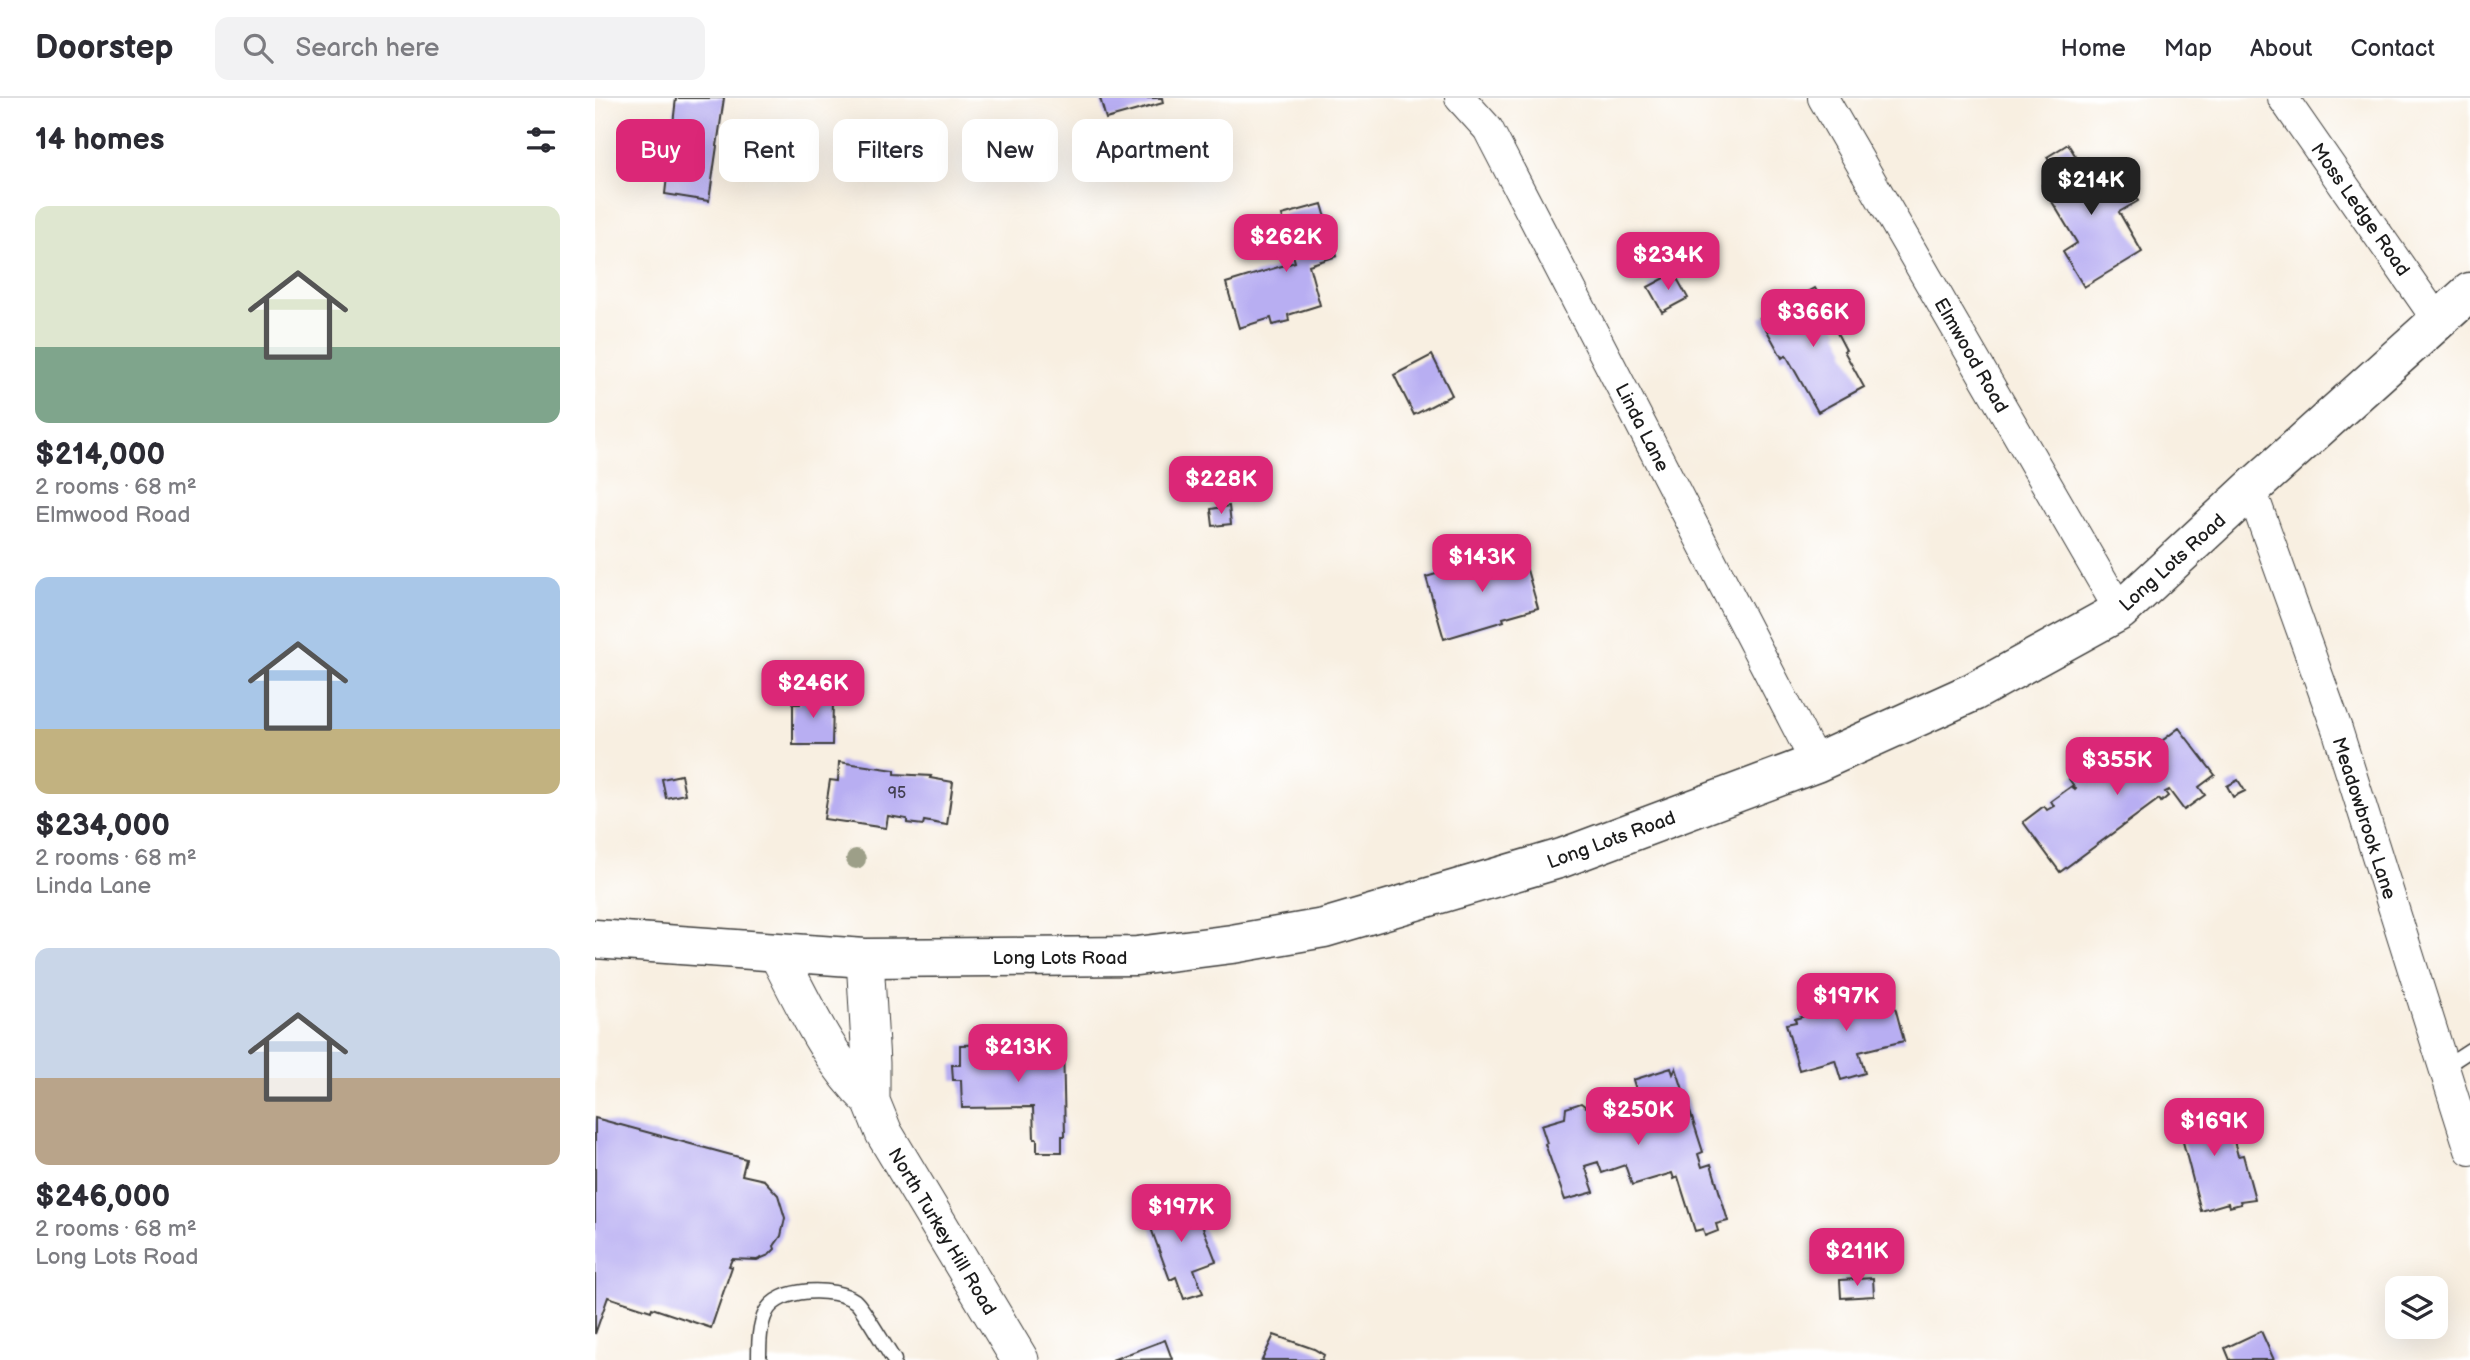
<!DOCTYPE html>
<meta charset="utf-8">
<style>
:root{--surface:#fff;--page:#f2f2f3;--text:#2b2b33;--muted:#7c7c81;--line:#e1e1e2;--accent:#db2777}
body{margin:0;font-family:"Balsamiq Sans",sans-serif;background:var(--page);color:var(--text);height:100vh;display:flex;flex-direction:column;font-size:26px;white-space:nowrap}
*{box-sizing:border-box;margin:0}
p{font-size:23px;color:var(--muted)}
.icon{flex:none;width:38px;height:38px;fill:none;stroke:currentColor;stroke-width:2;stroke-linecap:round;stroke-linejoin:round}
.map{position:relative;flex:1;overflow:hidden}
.sheet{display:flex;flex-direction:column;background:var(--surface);width:595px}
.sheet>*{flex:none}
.guide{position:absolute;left:21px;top:21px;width:665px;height:63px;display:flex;gap:14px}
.buttons{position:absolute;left:1790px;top:1178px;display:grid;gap:14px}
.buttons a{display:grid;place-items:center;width:63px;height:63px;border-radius:14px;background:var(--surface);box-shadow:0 7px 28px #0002;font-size:35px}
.price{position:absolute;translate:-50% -60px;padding:0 16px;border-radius:14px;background:var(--accent);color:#fff;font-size:23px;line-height:46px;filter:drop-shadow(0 2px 4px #0008)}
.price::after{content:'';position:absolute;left:50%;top:42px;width:21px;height:16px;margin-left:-10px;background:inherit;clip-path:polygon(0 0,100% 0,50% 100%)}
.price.selected{background:#222;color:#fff}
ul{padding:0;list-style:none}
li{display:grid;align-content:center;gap:14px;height:371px;padding:0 35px}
li span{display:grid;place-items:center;height:217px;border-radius:14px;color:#555}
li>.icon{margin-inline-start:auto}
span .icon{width:126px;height:126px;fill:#fffc;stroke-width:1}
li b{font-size:30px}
h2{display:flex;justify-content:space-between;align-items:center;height:84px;padding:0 35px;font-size:30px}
.tag{padding:0 24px;border-radius:14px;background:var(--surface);box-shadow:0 7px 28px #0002;font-size:24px;line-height:63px}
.tag.selected{background:var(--accent);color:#fff}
header{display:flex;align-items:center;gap:42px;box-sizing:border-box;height:98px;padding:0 35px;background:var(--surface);border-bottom:2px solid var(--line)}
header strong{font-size:33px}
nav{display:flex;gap:38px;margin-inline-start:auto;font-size:24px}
.search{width:490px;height:63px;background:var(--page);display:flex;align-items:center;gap:18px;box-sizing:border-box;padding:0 24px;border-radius:14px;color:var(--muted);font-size:26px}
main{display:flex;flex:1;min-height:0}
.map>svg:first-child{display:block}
.building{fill:#b8aef2}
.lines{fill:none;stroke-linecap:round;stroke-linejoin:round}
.service-casing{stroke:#3d3c3a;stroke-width:17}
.minor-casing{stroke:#3d3c3a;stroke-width:32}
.tertiary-casing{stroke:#3d3c3a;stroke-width:39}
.secondary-casing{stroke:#3d3c3a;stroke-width:41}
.service{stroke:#fff;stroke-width:14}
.minor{stroke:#fff;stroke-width:30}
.tertiary{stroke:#fff;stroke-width:37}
.secondary{stroke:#fff;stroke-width:38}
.tree{fill:#9d9f88}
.labels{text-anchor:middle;stroke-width:6;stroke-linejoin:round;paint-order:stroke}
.number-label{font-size:16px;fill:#434052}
.street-label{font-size:19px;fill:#1c1c1c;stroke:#fff}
</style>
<header>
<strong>Doorstep</strong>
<div class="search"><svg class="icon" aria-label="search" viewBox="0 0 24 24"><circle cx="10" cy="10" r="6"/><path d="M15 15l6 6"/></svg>Search here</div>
<nav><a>Home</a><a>Map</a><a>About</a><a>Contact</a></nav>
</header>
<main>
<section class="sheet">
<h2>14 homes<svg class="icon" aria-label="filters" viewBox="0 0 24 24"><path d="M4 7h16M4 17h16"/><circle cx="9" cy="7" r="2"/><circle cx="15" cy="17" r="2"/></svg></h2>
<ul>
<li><span style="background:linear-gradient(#dfe7d0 65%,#7fa58c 0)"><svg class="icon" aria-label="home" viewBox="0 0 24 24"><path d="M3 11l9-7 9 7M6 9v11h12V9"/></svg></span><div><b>$214,000</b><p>2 rooms · 68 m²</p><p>Elmwood Road</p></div></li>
<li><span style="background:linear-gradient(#a9c7e8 70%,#c2b280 0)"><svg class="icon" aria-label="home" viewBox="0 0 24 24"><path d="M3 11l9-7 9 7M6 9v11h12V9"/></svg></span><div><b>$234,000</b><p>2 rooms · 68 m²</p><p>Linda Lane</p></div></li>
<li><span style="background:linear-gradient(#c9d6e8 60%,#b9a48a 0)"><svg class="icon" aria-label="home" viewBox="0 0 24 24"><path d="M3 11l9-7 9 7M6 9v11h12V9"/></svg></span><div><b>$246,000</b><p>2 rooms · 68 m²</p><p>Long Lots Road</p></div></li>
</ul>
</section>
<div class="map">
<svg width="1875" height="1262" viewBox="0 0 1875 1262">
<rect width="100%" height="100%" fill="#fff"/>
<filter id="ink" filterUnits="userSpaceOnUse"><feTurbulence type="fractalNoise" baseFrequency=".0143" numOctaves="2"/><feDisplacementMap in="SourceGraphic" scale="14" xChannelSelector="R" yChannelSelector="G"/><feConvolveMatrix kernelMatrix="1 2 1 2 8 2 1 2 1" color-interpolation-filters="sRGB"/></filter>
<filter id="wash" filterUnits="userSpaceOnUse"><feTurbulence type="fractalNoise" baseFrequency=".00686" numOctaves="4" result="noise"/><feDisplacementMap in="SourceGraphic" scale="28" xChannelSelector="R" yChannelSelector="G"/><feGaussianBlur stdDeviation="1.57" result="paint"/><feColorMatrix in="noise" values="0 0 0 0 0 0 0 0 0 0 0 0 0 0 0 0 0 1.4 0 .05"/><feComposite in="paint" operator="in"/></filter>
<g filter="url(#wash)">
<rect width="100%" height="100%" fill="#f8efe1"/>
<g id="blocks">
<path class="building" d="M81 0H129L114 103 70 96Z
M505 0H567L568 5 511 21Z
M1473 46 1485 65 1492 60 1511 92 1530 82 1543 103 1524 114 1547 154 1489 189 1468 154 1482 145 1447 87 1463 78 1452 59Z
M727 106 742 158 714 167 725 207 693 217 694 223 678 227 676 220 644 230 631 185 700 164 687 117Z
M1079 175 1093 200 1067 214 1053 189Z
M1220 190 1244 234 1242 235 1251 252 1249 253 1269 289 1223 314 1191 257 1187 260 1165 220Z
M837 257 857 297 819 317 799 277Z
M634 408 636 426 618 428 616 411Z
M926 451 943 510 908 520 909 523 849 541 831 479Z
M205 592H225V603H238L237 647H198V606H205Z
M1584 630 1620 677 1604 689 1610 697 1589 712 1574 692 1570 694 1573 698 1566 704 1564 701 1465 774 1428 724 1449 708 1452 712 1459 708 1456 703 1477 688 1480 692 1481 691 1474 681 1499 663 1500 665 1511 657 1521 671 1548 651 1551 655Z
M244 664 300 672V676L336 678 335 680 358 684 352 727 329 723 328 727 312 725V721L293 718 291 730 229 721 235 682 243 683Z
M86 677 90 696 71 700 67 681Z
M1643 682 1650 693 1638 699 1632 688Z
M1268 893 1270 901 1296 894 1309 943 1264 954 1270 975 1246 982 1240 962 1204 972 1191 926 1201 924 1200 921 1219 915 1220 919 1229 916 1228 913 1252 906 1250 899Z
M468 945 470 1038H467V1054H442V1041H439L438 1009 367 1010 366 982H358L357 967H365V947Z
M1076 970 1078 976 1081 970 1108 1054 1103 1056 1107 1069 1116 1066 1133 1123 1121 1126 1123 1133 1110 1138 1108 1131 1100 1133 1083 1079 1079 1081 1077 1075 1037 1087 1030 1067 1007 1075 1003 1064 990 1068 999 1094 970 1102 950 1046 952 1045 946 1027 970 1020 971 1010 986 1005 991 1009 1015 1006 1018 1016 1046 1007 1038 982Z
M1629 1005 1643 1058 1648 1057 1660 1101 1645 1103 1646 1106 1634 1109 1633 1105 1606 1113 1581 1017Z
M0 1020 151 1061 147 1077 169 1082 183 1097 190 1120 186 1138 179 1148 180 1151 174 1157 162 1162 137 1161 134 1168 137 1169 116 1230 57 1210 56 1213 13 1199 0 1236Z
M571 1104 574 1113 598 1104 621 1163 599 1171 608 1195 589 1201 581 1179 575 1182 553 1122 555 1121 551 1111Z
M1278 1180 1279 1198 1246 1200 1245 1182Z
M1666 1233 1679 1262H1635L1630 1250Z
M679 1237 719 1251 729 1257 727 1262H667Z
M570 1242 577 1261 517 1262Z"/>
</g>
</g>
<g filter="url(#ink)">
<use href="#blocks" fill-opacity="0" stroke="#3d3c3a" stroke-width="2"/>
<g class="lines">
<g class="service-casing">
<path id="service" d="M1849 969 1875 952
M164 1262C164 1246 164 1228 171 1214 183 1189 239 1188 260 1203 268 1209 291 1251 299 1262"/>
</g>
<g class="minor-casing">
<path id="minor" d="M865 0 893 31 1221 665
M1228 0 1525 513
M1688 0 1843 223
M1656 391 1742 631 1875 1052"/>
</g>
<g class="tertiary-casing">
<path id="tertiary" d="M182 855C209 906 233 962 276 1003
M270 860 276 965V1003L289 1035 425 1262"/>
</g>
<g class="secondary-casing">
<path id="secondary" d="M0 841 270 860 542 858 637 846 729 830 967 760 1221 665 1378 594 1525 513 1656 391 1875 194"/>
</g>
<use href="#service" class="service"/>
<use href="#minor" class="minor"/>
<use href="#tertiary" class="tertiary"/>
<use href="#secondary" class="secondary"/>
</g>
<circle class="tree" cx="261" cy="761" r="10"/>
</g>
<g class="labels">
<g class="number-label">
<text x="302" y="700">95</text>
</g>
<g class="street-label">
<text transform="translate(1766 111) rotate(55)" y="7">Moss Ledge Road</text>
<text transform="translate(1377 257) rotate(60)" y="7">Elmwood Road</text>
<text transform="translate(1048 329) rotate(63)" y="7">Linda Lane</text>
<text transform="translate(1577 464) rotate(-42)" y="7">Long Lots Road</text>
<text transform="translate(1770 720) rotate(72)" y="7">Meadowbrook Lane</text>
<text transform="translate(1016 741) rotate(-20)" y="7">Long Lots Road</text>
<text x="465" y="866">Long Lots Road</text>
<text transform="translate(348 1133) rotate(59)" y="7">North Turkey Hill Road</text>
</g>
</g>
</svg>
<div class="buttons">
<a><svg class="icon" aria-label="layers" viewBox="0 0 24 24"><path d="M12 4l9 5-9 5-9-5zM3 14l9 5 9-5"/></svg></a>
</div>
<b class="price selected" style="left:1496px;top:119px">$214K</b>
<b class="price" style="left:691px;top:176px">$262K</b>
<b class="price" style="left:1073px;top:194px">$234K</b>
<b class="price" style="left:1218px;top:251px">$366K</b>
<b class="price" style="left:626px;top:418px">$228K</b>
<b class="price" style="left:887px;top:496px">$143K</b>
<b class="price" style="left:218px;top:622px">$246K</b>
<b class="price" style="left:1522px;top:699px">$355K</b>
<b class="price" style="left:1251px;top:935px">$197K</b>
<b class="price" style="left:423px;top:986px">$213K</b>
<b class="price" style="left:1043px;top:1049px">$250K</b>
<b class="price" style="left:1619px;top:1060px">$169K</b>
<b class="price" style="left:586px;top:1146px">$197K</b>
<b class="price" style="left:1262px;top:1190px">$211K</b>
<div class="guide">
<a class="tag selected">Buy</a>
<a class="tag">Rent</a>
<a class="tag">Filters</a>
<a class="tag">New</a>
<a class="tag">Apartment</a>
</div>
</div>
</main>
